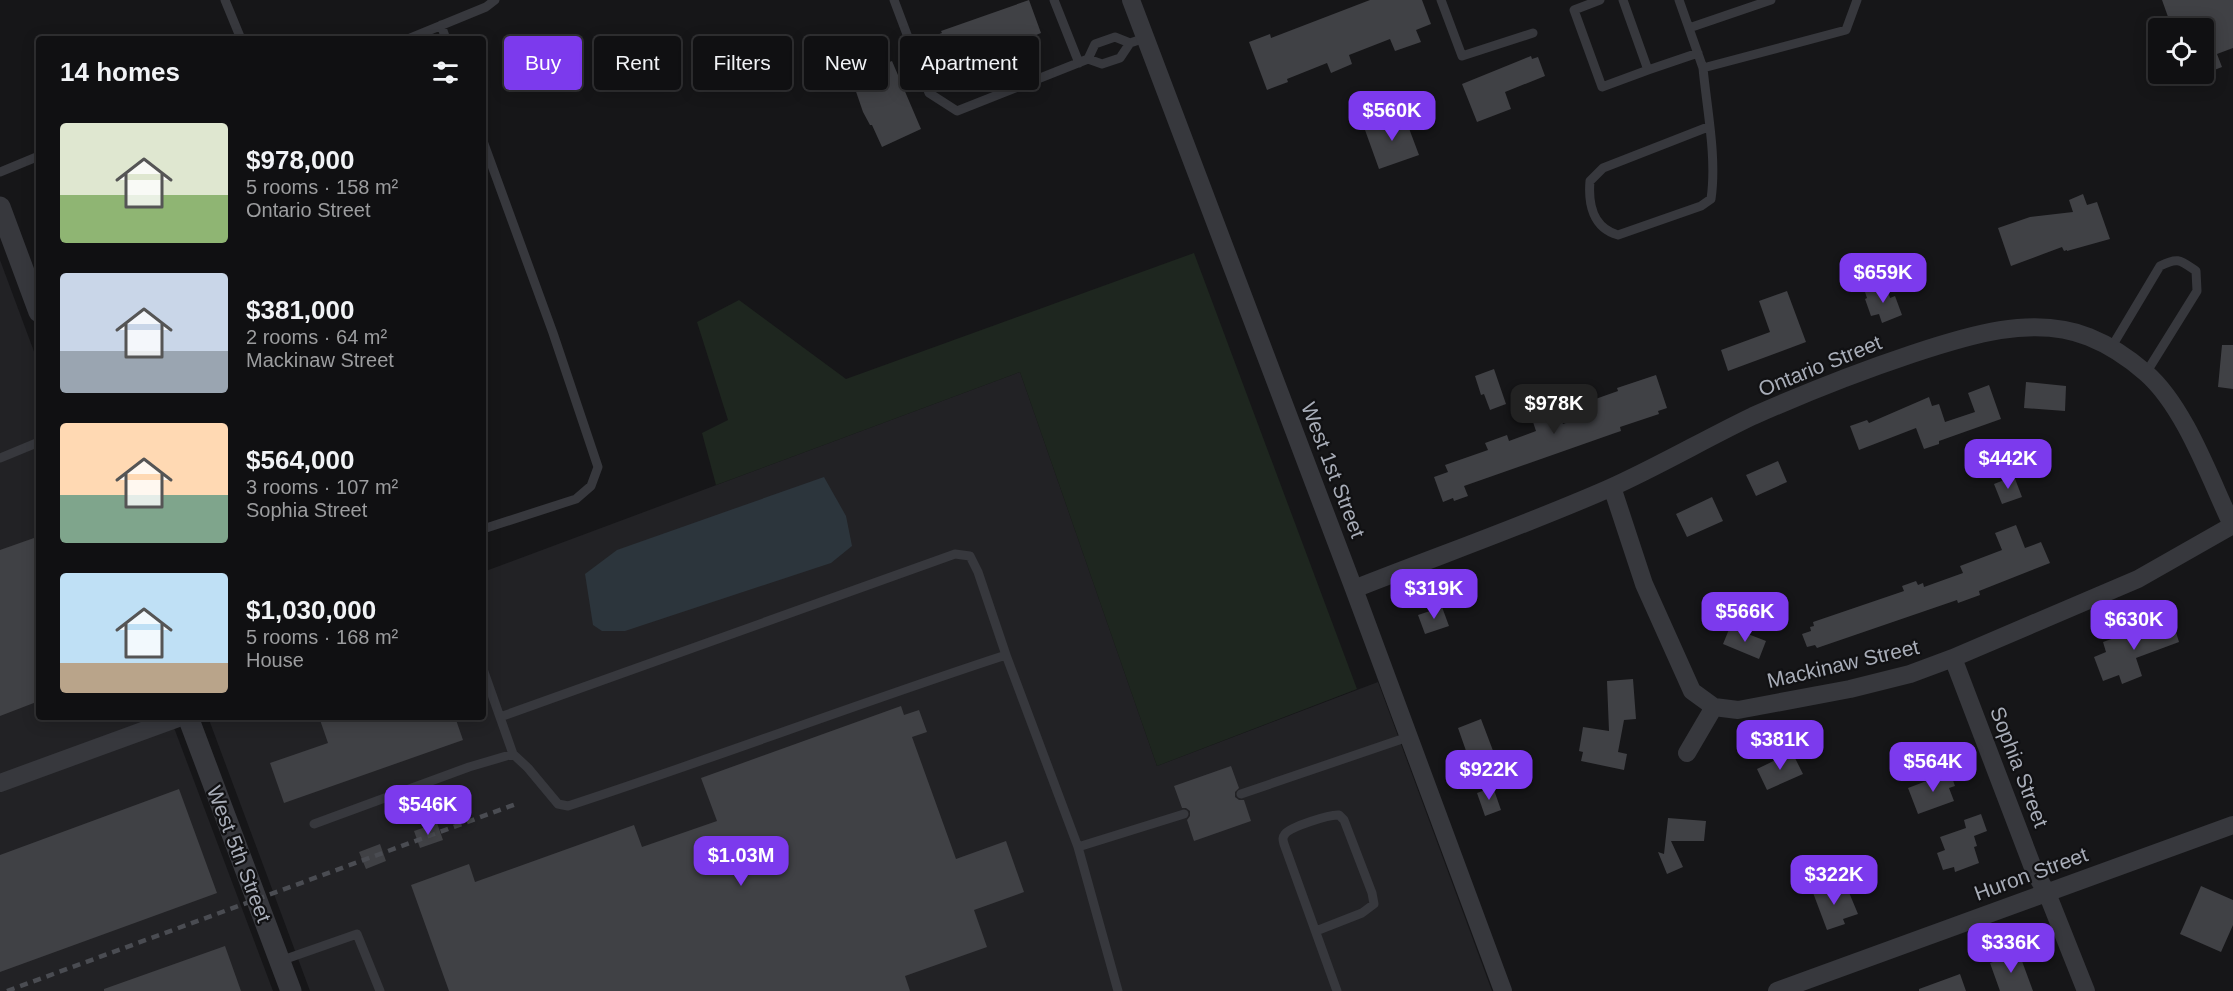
<!DOCTYPE html>
<meta charset="utf-8">
<style>
:root{--surface:#101012;--page:#19191b;--text:#f1f3f6;--muted:#9c9d9f;--line:#303032;--accent:#7c3aed}
body{margin:0;font-family:Helvetica,sans-serif;background:var(--page);color:var(--text);height:100vh;display:flex;flex-direction:column;font-size:22px;white-space:nowrap}
*{box-sizing:border-box;margin:0}
p{font-size:20px;color:var(--muted)}
.icon{flex:none;width:33px;height:33px;fill:none;stroke:currentColor;stroke-width:2;stroke-linecap:round;stroke-linejoin:round}
.map{position:relative;flex:1;overflow:hidden}
.side{position:absolute;left:36px;top:36px;width:450px;height:684px;display:flex;flex-direction:column;background:var(--surface);border-radius:6px;box-shadow:0 3px 15px #0003,0 0 0 2px var(--line)}
.side>*{flex:none}
.guide{position:absolute;left:504px;top:36px;width:570px;height:54px;display:flex;gap:12px}
.tools{position:absolute;left:2148px;top:18px;display:grid;gap:12px}
.tools a{display:grid;place-items:center;width:66px;height:66px;border-radius:6px;background:var(--surface);box-shadow:0 3px 15px #0003,0 0 0 2px var(--line);font-size:30px}
.price{position:absolute;translate:-50% -51px;padding:0 14px;border-radius:12px;background:var(--accent);color:#fff;font-size:20px;line-height:39px;filter:drop-shadow(0 2px 3px #0008)}
.price::after{content:'';position:absolute;left:50%;top:36px;width:18px;height:14px;margin-left:-9px;background:inherit;clip-path:polygon(0 0,100% 0,50% 100%)}
.price.on{background:#222;color:#fff}
ul{padding:0;list-style:none}
li{display:flex;align-items:center;gap:18px;height:150px;padding:0 24px}
li span{display:grid;place-items:center;flex:none;width:168px;height:120px;border-radius:6px;color:#555}
li>.icon{margin-inline-start:auto}
span .icon{width:72px;height:72px;fill:#fffc;stroke-width:1}
li b{font-size:26px}
h2{display:flex;justify-content:space-between;align-items:center;height:72px;padding:0 24px;font-size:26px}
.tag{padding:0 21px;border-radius:6px;background:var(--surface);box-shadow:0 3px 15px #0003,0 0 0 2px var(--line);font-size:21px;line-height:54px}
.tag.on{background:var(--accent);color:#fff}
.map>svg:first-child{display:block}
.built{fill:#222225}
.green{fill:#1e261f}
.water{fill:#2c353c}
.building{fill:#404145}
.lines{fill:none;stroke-linecap:round;stroke-linejoin:round}
.service{stroke:#37383d;stroke-width:9}
.minor{stroke:#37383d;stroke-width:18}
.tertiary{stroke:#37383d;stroke-width:21}
.rail{stroke:#4a4c52;stroke-width:4.5;stroke-dasharray:8 6;stroke-linecap:butt}
.labels{text-anchor:middle;stroke-width:4.5;stroke-linejoin:round;paint-order:stroke}
.street-label{font-size:21px;fill:#a8adb8;stroke:#111113}
</style>
<div class="map">
<svg width="2233" height="991" viewBox="0 0 2233 991">
<rect width="100%" height="100%" fill="#161618"/>
<path class="built" d="M0 260 39 365V717H170L273 991H0Z
M1020 372 1157 766 1378 682 1492 991H310L208 717H483V572Z"/>
<path class="green" d="M1194 253 1357 689 1157 766 1020 372 716 485 702 433 728 420 697 322 739 300 846 379Z"/>
<path class="water" d="M824 477 846 516 852 546 831 563 625 631H602L593 625 585 574 617 550Z"/>
<path class="building" d="M1029 0 1041 33 955 68 954 66 937 72 926 39 942 33 941 31Z
M1370 0H1422L1431 24 1416 30 1421 42 1395 51 1390 39 1349 55 1352 64 1331 73 1327 63 1287 79 1288 82 1267 90 1249 42 1270 34 1271 38Z
M2162 0H2233V48L2217 54 2222 67 2204 74V28H2172Z
M1531 56 1532 59 1538 57 1545 76 1505 92 1511 109 1477 122 1462 84Z
M892 61 921 129 882 147 872 125H870L863 112 851 77Z
M1404 115 1419 155 1379 169 1365 130Z
M2083 194 2087 205 2097 202 2110 239 2067 251V250L2064 251 2062 247 2011 266 1998 228 2030 217 2073 212 2069 200Z
M1886 285 1890 298 1895 296 1902 315 1882 323 1879 314 1871 316 1865 299 1867 298 1865 292Z
M1787 291 1806 342 1728 371 1721 350 1770 332 1759 301Z
M2222 345H2233V389L2218 387Z
M1494 369 1506 404 1490 410 1484 394 1481 395 1475 376Z
M1656 375 1667 408 1658 411 1659 414 1620 427 1621 431 1615 433 1464 486 1468 496 1454 501 1453 498 1443 502 1434 477 1448 472 1445 465 1488 450 1485 443 1507 435 1509 441 1536 431 1527 404 1553 395 1563 424 1591 414 1587 402 1618 391 1617 388Z
M2026 382 2066 386 2065 411 2024 408Z
M1989 385 2001 419 1939 441V444L1924 449 1916 428 1859 450 1850 426 1867 420 1869 423 1929 397 1932 406 1939 404 1945 422 1975 412 1968 393Z
M1778 461 1787 482 1756 496 1746 475Z
M2014 476 2022 497 2002 504 1994 484Z
M1712 497 1723 521 1687 537 1676 514Z
M2016 525 2025 548 2041 542 2050 563 1979 591 1980 595 1958 603 1957 600 1817 648 1815 645 1807 647 1802 634 1811 631 1810 627 1814 626 1813 622 1904 591 1902 586 1916 581 1918 585 1923 583 1924 587 1963 573 1960 566 2002 550 1995 533Z
M34 538 39 552V701L0 716V550Z
M1442 607 1449 626 1425 634 1418 615Z
M2172 619 2179 642 2136 658 2142 676 2122 684 2119 675 2103 681 2094 657 2106 652 2103 642 2117 637 2118 639Z
M1730 627 1766 641 1759 659 1723 644Z
M1633 679 1636 719 1624 720 1618 752 1627 754 1624 770 1581 761 1583 752 1579 751 1583 727 1609 731 1607 681Z
M901 706 904 715 919 710 927 732 912 737 956 859 1006 841 1024 892 974 910 987 947 905 976 910 991H449L411 885 469 864 475 882 634 825 642 847 717 821 701 778Z
M319 717H455L463 740 284 803 270 763 328 743Z
M1481 719 1495 756 1471 765 1458 728Z
M1792 752 1803 774 1767 790 1757 769Z
M1231 766 1239 788 1235 792V797L1239 800H1244L1251 821 1194 841 1187 820 1190 816V811L1186 808H1182L1174 786Z
M1950 772 1955 786 1949 788 1954 801 1918 814 1908 788Z
M1493 787 1501 810 1485 816 1477 793Z
M179 789 217 893 0 972V855Z
M1981 814 1987 831 1974 836 1977 846 1974 847 1979 863 1955 872 1954 867 1943 870 1937 853 1945 850 1940 837 1966 828 1964 820Z
M1668 818 1706 821 1704 841H1671L1683 867 1667 874 1658 852 1664 854Z
M437 823 443 840 420 848 414 831Z
M380 844 386 861 366 869 359 852Z
M1830 883 1834 895 1848 890 1858 914 1843 919 1845 924 1827 930 1812 890Z
M2201 886 2233 900V925L2221 952 2180 934Z
M225 946 241 991H104V989Z
M2019 953 2033 991H2000L1990 963Z
M1960 974 1966 991H1919V989Z"/>
<g class="lines">
<path class="service" d="M225 0 241 39
M894 0 929 93 957 111 1088 59 1102 64 1120 58 1130 43 1145 38
M1054 0 1079 63
M1441 0 1462 56 1533 33
M1600 0 1574 10 1602 87 1648 70 1623 0
M1679 0 1703 68 1846 30 1857 0
M441 25 446 39
M1689 28 1771 0
M408 39 486 7 495 0
M1088 59 1095 44 1115 37 1130 43
M1703 68C1707 110 1717 158 1711 199L1701 206 1618 235C1593 228 1588 204 1590 181L1603 168 1708 127
M1648 70 1698 53
M483 141 553 333 598 467 591 486 576 499 483 529
M0 172 39 156
M2111 348 2160 266C2178 257 2180 260 2196 271L2197 291 2146 373
M0 458 39 442
M483 669 513 754
M500 717 955 554 970 556 978 572 1006 655
M1241 794 1408 737
M314 824 469 767 513 754 528 768 558 804 568 806C715 758 859 703 1006 655L1078 847 1184 814
M1078 847 1118 991
M1316 931 1362 913 1374 904 1372 893 1344 820 1339 815C1330 814 1290 827 1285 834 1282 838 1283 840 1284 844L1337 991
M280 961 357 934 380 991"/>
<path class="minor" d="M1131 0 1354 589 1503 991
M1612 487 1644 584 1692 691 1714 707 1738 710 1850 689 1910 674 1953 658 2138 579 2233 525
M1354 589C1440 555 1526 525 1610 488 1659 466 1705 439 1753 416 1805 393 1858 372 1912 354 1966 336 2034 314 2089 337 2109 345 2130 359 2146 373 2185 407 2210 479 2232 525
M1953 658 2035 873 2047 893 2086 991
M1687 753 1714 707
M0 783 181 717
M1777 991 2233 825"/>
<path class="tertiary" d="M0 207 39 312
M188 717 291 991"/>
<path class="rail" d="M7 991 516 804"/>
</g>
<g class="labels">
<g class="street-label">
<text transform="translate(1820 366) rotate(-22)" y="7">Ontario Street</text>
<text transform="translate(1333 470) rotate(69)" y="7">West 1st Street</text>
<text transform="translate(1843 664) rotate(-13)" y="7">Mackinaw Street</text>
<text transform="translate(2019 767) rotate(69)" y="7">Sophia Street</text>
<text transform="translate(239 854) rotate(69)" y="7">West 5th Street</text>
<text transform="translate(2031 874) rotate(-20)" y="7">Huron Street</text>
</g>
</g>
</svg>
<div class="tools">
<a><svg class="icon" aria-label="locate" viewBox="0 0 24 24"><circle cx="12" cy="12" r="6"/><path d="M12 2v4M12 18v4M2 12h4M18 12h4"/></svg></a>
</div>
<b class="price" style="left:1392px;top:142px">$560K</b>
<b class="price" style="left:1883px;top:304px">$659K</b>
<b class="price on" style="left:1554px;top:435px">$978K</b>
<b class="price" style="left:2008px;top:490px">$442K</b>
<b class="price" style="left:1434px;top:620px">$319K</b>
<b class="price" style="left:1745px;top:643px">$566K</b>
<b class="price" style="left:2134px;top:651px">$630K</b>
<b class="price" style="left:1780px;top:771px">$381K</b>
<b class="price" style="left:1933px;top:793px">$564K</b>
<b class="price" style="left:1489px;top:801px">$922K</b>
<b class="price" style="left:428px;top:836px">$546K</b>
<b class="price" style="left:741px;top:887px">$1.03M</b>
<b class="price" style="left:1834px;top:906px">$322K</b>
<b class="price" style="left:2011px;top:974px">$336K</b>
<div class="guide">
<a class="tag on">Buy</a>
<a class="tag">Rent</a>
<a class="tag">Filters</a>
<a class="tag">New</a>
<a class="tag">Apartment</a>
</div>
<section class="side">
<h2>14 homes<svg class="icon" aria-label="filters" viewBox="0 0 24 24"><path d="M4 7h16M4 17h16"/><circle cx="9" cy="7" r="2"/><circle cx="15" cy="17" r="2"/></svg></h2>
<ul>
<li><span style="background:linear-gradient(#dfe7d0 60%,#8fb573 0)"><svg class="icon" aria-label="home" viewBox="0 0 24 24"><path d="M3 11l9-7 9 7M6 9v11h12V9"/></svg></span><div><b>$978,000</b><p>5 rooms · 158 m²</p><p>Ontario Street</p></div></li>
<li><span style="background:linear-gradient(#c9d6e8 65%,#9aa5b1 0)"><svg class="icon" aria-label="home" viewBox="0 0 24 24"><path d="M3 11l9-7 9 7M6 9v11h12V9"/></svg></span><div><b>$381,000</b><p>2 rooms · 64 m²</p><p>Mackinaw Street</p></div></li>
<li><span style="background:linear-gradient(#ffd9b3 60%,#7fa58c 0)"><svg class="icon" aria-label="home" viewBox="0 0 24 24"><path d="M3 11l9-7 9 7M6 9v11h12V9"/></svg></span><div><b>$564,000</b><p>3 rooms · 107 m²</p><p>Sophia Street</p></div></li>
<li><span style="background:linear-gradient(#bfe0f5 75%,#b9a48a 0)"><svg class="icon" aria-label="home" viewBox="0 0 24 24"><path d="M3 11l9-7 9 7M6 9v11h12V9"/></svg></span><div><b>$1,030,000</b><p>5 rooms · 168 m²</p><p>House</p></div></li>
</ul>
</section>
</div>
